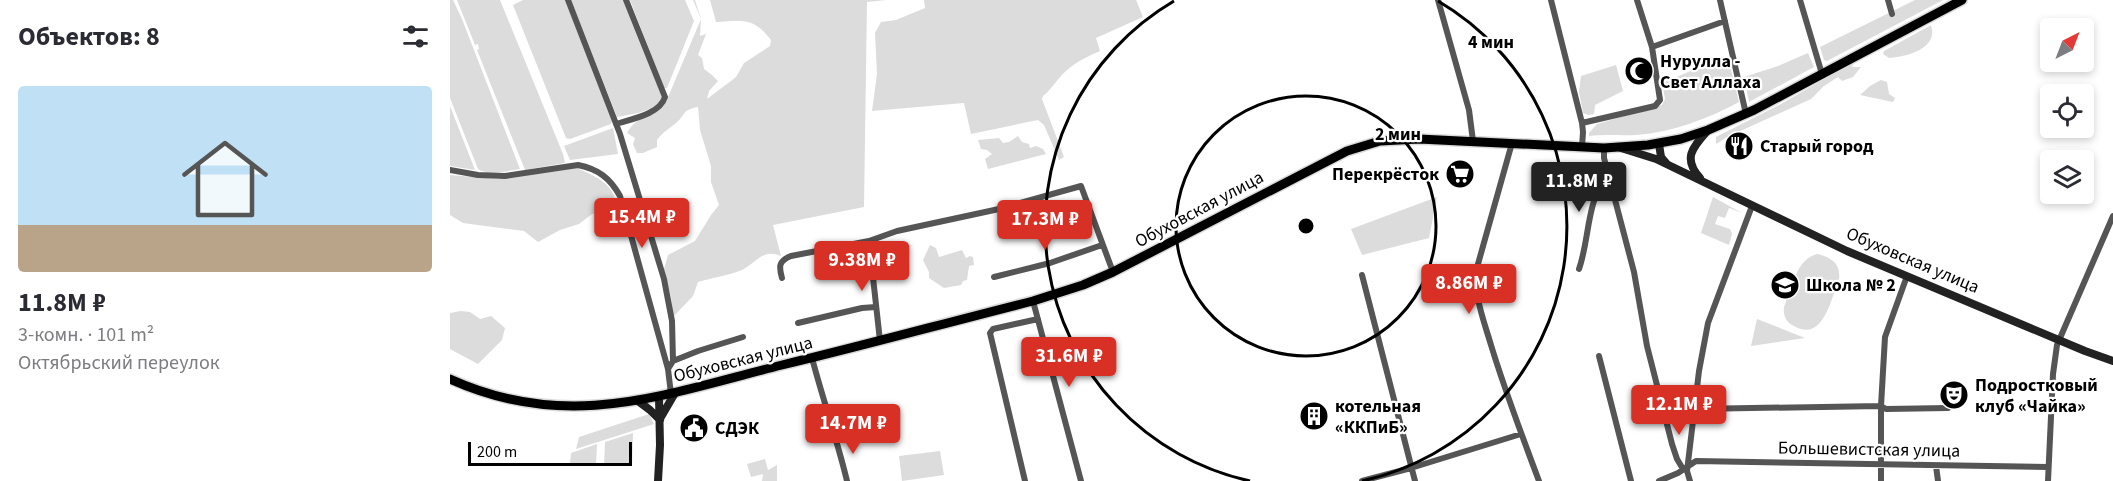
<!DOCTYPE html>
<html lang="ru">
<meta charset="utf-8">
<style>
:root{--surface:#fff;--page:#f7f7f7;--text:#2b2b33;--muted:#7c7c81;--line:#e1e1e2;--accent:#d93025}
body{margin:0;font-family:"Source Sans 3",sans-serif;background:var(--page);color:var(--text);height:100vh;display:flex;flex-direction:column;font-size:22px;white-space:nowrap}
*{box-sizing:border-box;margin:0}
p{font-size:20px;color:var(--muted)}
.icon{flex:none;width:33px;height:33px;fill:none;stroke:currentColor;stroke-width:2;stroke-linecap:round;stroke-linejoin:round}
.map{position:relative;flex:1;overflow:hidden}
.sheet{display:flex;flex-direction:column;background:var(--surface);width:450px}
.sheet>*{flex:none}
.needle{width:39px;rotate:42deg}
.controls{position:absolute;left:1590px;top:18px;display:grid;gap:12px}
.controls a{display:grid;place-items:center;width:54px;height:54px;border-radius:6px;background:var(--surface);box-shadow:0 3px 9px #0003;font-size:30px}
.scale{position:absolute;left:18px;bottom:15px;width:164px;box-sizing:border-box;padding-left:6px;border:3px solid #000;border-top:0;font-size:16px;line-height:21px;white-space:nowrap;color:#000;-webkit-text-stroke:4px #fff;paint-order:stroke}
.price{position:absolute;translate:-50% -51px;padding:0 14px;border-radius:6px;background:var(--accent);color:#fff;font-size:20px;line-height:39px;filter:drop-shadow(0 2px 3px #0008)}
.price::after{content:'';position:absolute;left:50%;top:36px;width:18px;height:14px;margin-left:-9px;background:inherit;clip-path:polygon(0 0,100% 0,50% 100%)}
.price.selected{background:#222;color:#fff}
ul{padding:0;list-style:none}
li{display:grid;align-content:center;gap:12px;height:318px;padding:0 18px}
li+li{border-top:2px solid var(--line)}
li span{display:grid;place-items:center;height:186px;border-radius:6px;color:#555}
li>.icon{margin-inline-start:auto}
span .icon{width:108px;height:108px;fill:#fffc;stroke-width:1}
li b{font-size:26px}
h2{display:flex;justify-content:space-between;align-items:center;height:72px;padding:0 18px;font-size:26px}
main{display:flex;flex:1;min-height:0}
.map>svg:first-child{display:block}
.green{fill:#dcdcdc}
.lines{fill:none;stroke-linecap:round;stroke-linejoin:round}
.primary-casing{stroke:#dbdbdb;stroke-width:12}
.street{stroke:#555;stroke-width:6}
.secondary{stroke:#222;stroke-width:8}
.primary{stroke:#000;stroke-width:9}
.ring{fill:none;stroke:#000;stroke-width:3}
.labels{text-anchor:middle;stroke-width:4.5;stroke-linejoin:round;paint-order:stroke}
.poi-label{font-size:18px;font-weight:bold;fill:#000;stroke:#fff;text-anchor:start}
.street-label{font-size:18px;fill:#000;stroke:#fff}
.centre{fill:#000;stroke:#fff;stroke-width:3}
.ring-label{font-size:18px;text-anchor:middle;font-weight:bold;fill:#000;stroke:#fff;stroke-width:4.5;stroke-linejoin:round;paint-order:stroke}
</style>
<main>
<section class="sheet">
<h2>Объектов: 8<svg class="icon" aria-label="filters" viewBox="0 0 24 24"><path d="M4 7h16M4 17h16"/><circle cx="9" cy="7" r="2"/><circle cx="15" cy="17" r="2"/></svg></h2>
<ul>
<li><span style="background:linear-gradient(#bfe0f5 75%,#b9a48a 0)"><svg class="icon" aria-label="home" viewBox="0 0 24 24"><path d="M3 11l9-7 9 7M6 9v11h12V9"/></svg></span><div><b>11.8M ₽</b><p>3-комн. · 101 m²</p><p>Октябрьский переулок</p></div></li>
</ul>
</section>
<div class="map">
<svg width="1663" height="481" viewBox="0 0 1663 481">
<rect width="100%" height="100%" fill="#fff"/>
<path class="green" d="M0 0H3L12 19 70 169C57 171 39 176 28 169L0 98Z
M7 0H50L113 154 115 163 75 170 27 50 29 49 28 44 25 45Z
M73 0H115L162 121 161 124 120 139 116 138 63 5Z
M121 0H174L213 99C202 112 183 114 167 117Z
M180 0H235L244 21 217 88H214Z
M243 0H245L251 19 250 36 256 34 248 55 252 58 254 69 262 75 268 81 259 91 257 99 286 77 294 63 320 46 321 40C303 17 294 21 266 22L260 0H436L417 2 414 207 323 225 331 256C313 248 306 263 292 270 280 275 261 278 248 282L243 296 223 317 221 297 214 269 218 255 245 241 261 215 269 205 261 182V166L250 130 248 107C231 110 236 115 226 123 218 130 214 131 207 140V147L193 153H187L183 144 185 138 177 133C187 114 205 118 216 102L251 19Z
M474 0H686L693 17 646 38 650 51C638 56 626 62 616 71 607 79 602 89 593 96L592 99 614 157 609 160 594 125 588 120 521 134 514 103 422 111 427 74 425 33 431 22 446 20 475 8Z
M1465 0H1493L1377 61 1374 60 1370 47Z
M1481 25C1489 49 1456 57 1439 58L1433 54 1434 51Z
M1358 53 1364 67 1299 102 1294 77 1328 66Z
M1278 57 1289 102C1257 119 1224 132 1186 135 1171 136 1155 134 1139 136V133L1147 124 1212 105 1215 99 1212 83 1243 70 1245 66Z
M1404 62 1402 67H1411L1403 77 1392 81 1388 77 1374 86 1361 99 1277 137 1266 144V137L1331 104Z
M1166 65 1173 91 1145 105 1144 114 1138 115 1133 113 1129 92 1131 76Z
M1431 80 1437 82 1439 94 1445 98 1443 102 1410 95 1420 86Z
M0 106 25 170 0 166Z
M163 128 168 154 120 160 114 146Z
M568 136 572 142 579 144 580 148 586 146 593 149 596 154 538 169 535 159 542 154 537 150 531 149 528 140 549 138 553 143 559 142Z
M129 167V169C147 177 166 185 166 207L142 214 129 224 110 230 88 242 74 231 13 223 0 215V175L48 179Z
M987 197 979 238 912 255 901 229Z
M1263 197 1292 213 1279 208 1275 218 1268 216 1265 224 1280 229 1282 234 1279 245 1251 233Z
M480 245 486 248 489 257 512 250 516 258 520 256 523 257 524 265 519 266 517 280 513 281 511 285 494 288 479 278V272L473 260Z
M1368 254C1382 258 1391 264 1389 279 1381 299 1373 343 1344 326 1336 322 1333 316 1334 307 1341 289 1347 257 1368 254Z
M11 311 20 312 30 319 41 316 55 328 52 340 28 364 0 349V313Z
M1307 319 1355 338 1301 346Z
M199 414 204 424 126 449 129 437Z
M183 433 182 466 154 465 155 442Z
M147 444 146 465 120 463 121 453Z
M490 451 494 475 452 481 449 456Z
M315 459 318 470 327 465V481H312L313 474 301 477 297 464Z"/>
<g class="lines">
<g class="primary-casing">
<path id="primary" d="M0 379C119 433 215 394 332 365 416 345 499 322 583 301L633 285 663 272 897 151 930 141 969 139 1154 148 1198 145 1231 139 1258 130 1304 110 1512 0"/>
</g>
<path class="street" d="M118 0 170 134 214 279 222 321 223 361 218 369
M988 0 1019 110 1023 141
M1101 0 1132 123 1133 132 1132 147
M1270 0 1296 114
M1350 0 1372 74
M1438 0 1442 14
M1202 47 1275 21
M1132 123 1205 106 1210 100 1202 47 1187 0
M166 124C182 119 210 114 215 97L176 0
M1062 143 1028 264C1022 292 1033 318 1041 345 1055 391 1072 436 1089 481
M1154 148V158L1184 272 1197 346 1222 444 1227 459 1233 469
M0 170 28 175 55 176 128 165C148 169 160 178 170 196L218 369 221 394
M419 241 430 341
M1129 269C1140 238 1136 199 1159 174
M912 275 965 481
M544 277 600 263 652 245
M332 278C329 267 328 261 341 256L419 241 447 231 549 209 631 186 663 272
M583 301 631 481
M348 323 412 308 426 307
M1149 356 1181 481
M362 358C373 400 387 439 397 481
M223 361 248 351 293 337
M1244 409 1431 406 1436 409 1498 408
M1486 466 1488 481
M575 481 540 333 543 329 588 319
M912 481 961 468 1071 434
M1209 481 1228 473 1246 461 1598 467
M1240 481 1237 471 1249 371 1258 323 1302 206
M1431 481V406L1435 337 1457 276
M1598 481 1603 374 1607 345 1663 216"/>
<path class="secondary" d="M1209 144 1211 157 1217 164
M1171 148 1206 159 1397 251 1635 351 1663 361
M1250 178C1232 158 1243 147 1258 130
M188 401 200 410 210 420
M211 417 225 393
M208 481 210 445 209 397"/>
<use href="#primary" class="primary"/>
</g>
<g class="ring">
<circle cx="856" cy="226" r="130"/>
<path d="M800 481A261 261 0 0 1 724 1M988 1A261 261 0 0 1 912 481"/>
</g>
<defs>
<g id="mosque-disc" transform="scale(1.5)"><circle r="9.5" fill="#000" stroke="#fff"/><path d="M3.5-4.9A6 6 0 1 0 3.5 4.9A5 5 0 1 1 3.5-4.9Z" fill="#fff"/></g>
<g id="restaurant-disc" transform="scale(1.5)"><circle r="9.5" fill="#000" stroke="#fff"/><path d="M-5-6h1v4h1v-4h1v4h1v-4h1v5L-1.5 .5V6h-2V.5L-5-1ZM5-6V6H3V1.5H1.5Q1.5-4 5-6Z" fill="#fff"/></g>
<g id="supermarket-disc" transform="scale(1.5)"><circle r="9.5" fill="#000" stroke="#fff"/><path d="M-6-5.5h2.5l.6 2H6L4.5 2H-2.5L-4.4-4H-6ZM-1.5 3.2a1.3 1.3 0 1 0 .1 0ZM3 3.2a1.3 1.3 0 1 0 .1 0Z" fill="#fff"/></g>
<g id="school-disc" transform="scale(1.5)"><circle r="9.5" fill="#000" stroke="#fff"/><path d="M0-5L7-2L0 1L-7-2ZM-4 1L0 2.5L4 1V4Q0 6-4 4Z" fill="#fff"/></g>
<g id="theatre-disc" transform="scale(1.5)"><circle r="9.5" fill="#000" stroke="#fff"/><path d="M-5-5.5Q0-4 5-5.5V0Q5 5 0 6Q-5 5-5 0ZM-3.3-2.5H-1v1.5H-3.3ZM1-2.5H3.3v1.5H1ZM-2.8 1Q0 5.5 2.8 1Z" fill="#fff"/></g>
<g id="building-disc" transform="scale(1.5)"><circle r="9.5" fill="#000" stroke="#fff"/><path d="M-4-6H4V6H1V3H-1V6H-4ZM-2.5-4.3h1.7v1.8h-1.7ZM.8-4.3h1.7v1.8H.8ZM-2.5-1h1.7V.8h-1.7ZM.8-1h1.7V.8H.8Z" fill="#fff"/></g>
<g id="civic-disc" transform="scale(1.5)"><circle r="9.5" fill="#000" stroke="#fff"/><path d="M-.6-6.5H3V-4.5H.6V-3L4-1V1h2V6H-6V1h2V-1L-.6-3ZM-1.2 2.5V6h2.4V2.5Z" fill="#fff"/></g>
</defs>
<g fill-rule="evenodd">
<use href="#mosque-disc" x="1189" y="71"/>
<use href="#restaurant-disc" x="1289" y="146"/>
<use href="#supermarket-disc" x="1010" y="174"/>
<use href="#school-disc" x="1335" y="285"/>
<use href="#theatre-disc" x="1504" y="395"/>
<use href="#building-disc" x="864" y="416"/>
<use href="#civic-disc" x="244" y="428"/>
</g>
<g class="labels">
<g class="poi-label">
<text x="1210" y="67">Нурулла -<tspan x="1210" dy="21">Свет Аллаха</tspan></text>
<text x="1310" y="152">Старый город</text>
<text x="989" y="180" text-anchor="end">Перекрёсток</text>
<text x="1356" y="291">Школа № 2</text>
<text x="1525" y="391">Подростковый<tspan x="1525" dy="21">клуб «Чайка»</tspan></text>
<text x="885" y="412">котельная<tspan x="885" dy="21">«ККПиБ»</tspan></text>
<text x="265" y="434">СДЭК</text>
</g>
<g class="street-label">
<text transform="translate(749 209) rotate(-28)" y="6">Обуховская улица</text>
<text transform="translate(1463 260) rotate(23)" y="6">Обуховская улица</text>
<text transform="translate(293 359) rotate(-14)" y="6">Обуховская улица</text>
<text transform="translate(1419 449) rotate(1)" y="6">Большевистская улица</text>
</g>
</g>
<circle cx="856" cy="226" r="9" class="centre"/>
<g class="ring-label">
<text x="1041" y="48">4 мин</text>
<text x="948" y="140">2 мин</text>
</g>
</svg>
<div class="controls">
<a><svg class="needle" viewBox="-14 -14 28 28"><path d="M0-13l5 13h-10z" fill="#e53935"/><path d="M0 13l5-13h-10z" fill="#7c7c81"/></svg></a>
<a><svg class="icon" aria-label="locate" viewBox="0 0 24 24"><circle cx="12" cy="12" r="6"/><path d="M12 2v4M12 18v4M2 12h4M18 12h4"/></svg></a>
<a><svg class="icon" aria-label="layers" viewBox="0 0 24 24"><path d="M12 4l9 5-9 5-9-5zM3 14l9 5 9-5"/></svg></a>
</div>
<div class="scale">200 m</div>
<b class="price selected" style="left:1129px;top:213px">11.8M ₽</b>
<b class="price" style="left:192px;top:249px">15.4M ₽</b>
<b class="price" style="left:595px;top:251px">17.3M ₽</b>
<b class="price" style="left:412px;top:292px">9.38M ₽</b>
<b class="price" style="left:1019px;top:315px">8.86M ₽</b>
<b class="price" style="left:619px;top:388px">31.6M ₽</b>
<b class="price" style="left:1229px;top:436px">12.1M ₽</b>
<b class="price" style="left:403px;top:455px">14.7M ₽</b>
</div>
</main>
